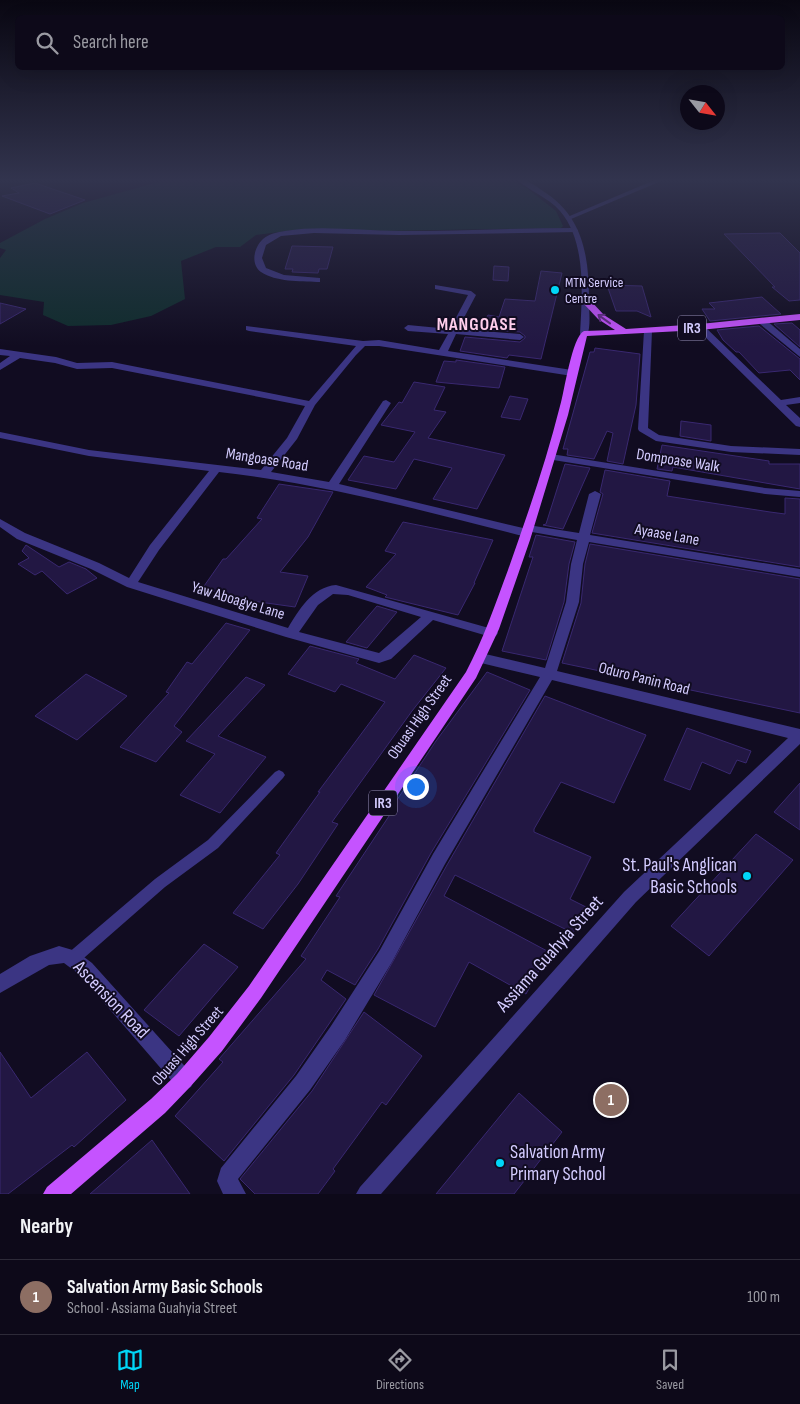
<!DOCTYPE html>
<html lang="en">
<head>
<meta charset="utf-8">
<style>
	body { margin:0; font-family:"Sofia Sans Condensed",sans-serif; background:#161222; color:#f1f3f6 }
	.compass { position:absolute; left:680px; top:85px; width:45px; height:45px; border-radius:50%; background:#0d0919; box-shadow:0 5px 20px #0002; rotate:121deg }
	.you { position:absolute; left:415px; top:786px; width:18px; height:18px; margin:-12px; border:4px solid #fff; border-radius:50%; background:#1a73e8; box-shadow:0 0 0 8px #1a73e833 }
	.badge { display:grid; place-items:center; width:32px; height:32px; border-radius:50%; background:#00d6f7; color:#fff; font-size:16px; font-weight:700 }
	.pin { position:absolute; translate:-50% -50%; border:2px solid #fff; box-shadow:0 1px 5px #0006 }
	.list { margin:0; padding:0; list-style:none }
	h2 { display:flex; justify-content:space-between; align-items:center; height:65px; margin:0; padding:0 20px; font-size:21px }
	h2 small { font-size:16px; font-weight:400; color:#9a9aa2 }
	.list li { display:grid; grid-template-columns:32px 1fr auto; gap:15px; align-items:center; box-sizing:border-box; height:75px; padding:0 20px; border-top:1px solid #2d2a38 }
	.list b { display:block; font-size:19px; white-space:nowrap }
	.list p { margin:0; font-size:16px; white-space:nowrap; color:#9a9aa2 }
	.list em { font-size:16px; font-style:normal; color:#9a9aa2 }
	.icon { flex:none; width:28px; height:28px; fill:none; stroke:currentColor; stroke-width:2; stroke-linecap:round; stroke-linejoin:round }
	.map { position:relative; flex:none; width:800px; height:1194px; overflow:hidden }
	.search { position:absolute; background:#0d0919; box-shadow:0 5px 20px #0002; left:15px; right:15px; top:15px; height:55px; display:flex; align-items:center; gap:12px; box-sizing:border-box; padding:0 18px; border-radius:8px; color:#9a9aa2; font-size:19px }
	.sheet { height:140px; background:#0d0919 }
	nav { display:flex; justify-content:space-around; align-items:center; box-sizing:border-box; height:70px; border-top:1px solid #2d2a38; background:#0d0919; font-size:14px; color:#9a9aa2 }
	nav a { display:grid; justify-items:center; gap:2px }
	nav .on { color:#00d6f7 }
	.map>svg:first-child { display:block }
</style>
</head>
<body>
<div class="map">
<svg width="800" height="1194" viewBox="0 0 800 1194">
	<rect width="100%" height="100%" fill="#110c21"/>
	<!-- green -->
	<path fill="#0f2c2c" d="M169,179H510L528,189L556,211L563,226L561,228L384,231L336,229L295,230L256,235L240,247H216L181,261L185,299L151,316L111,325L68,326L43,315L44,302L0,295V258L6,250L0,248V243L45,219L83,203Z"/>
	<!-- building -->
	<g fill="#221743" stroke="#392870">
		<path d="M35,183L85,200L50,214L2,196L19,193L11,188Z"/>
		<path d="M780,233L800,253V300L789,301L772,287H775L724,234Z"/>
		<path d="M292,246L333,247L327,269H319L318,273L292,272L293,269H285Z"/>
		<path d="M494,266L509,267L508,281L493,280Z"/>
		<path d="M541,271L562,273L541,359L509,355L507,358L460,351L465,337L520,342L525,338V336L520,332L480,329L488,315L499,317L505,299L535,301Z"/>
		<path d="M607,285L642,286L651,317L637,311H616Z"/>
		<path d="M762,297L781,314L710,321L702,309H715L709,303Z"/>
		<path d="M0,303L26,309L0,324Z"/>
		<path d="M792,323L800,330V347L774,324Z"/>
		<path d="M759,326L800,359V380L790,370L759,373L739,352H736L723,340L717,330Z"/>
		<path d="M595,348L640,354L636,405L623,464L607,461L613,433L607,431L594,459L567,455L568,449H563L590,352H594Z"/>
		<path d="M456,360L505,367L499,388L436,382L444,361L456,362Z"/>
		<path d="M414,382L445,387L434,410L446,412L428,438L505,455L477,509L433,499L452,468L414,459L396,489L348,480L364,456L394,462L415,432L381,425L399,402L402,403Z"/>
		<path d="M510,396L528,399L520,420L501,417Z"/>
		<path d="M681,421L711,425V441L680,436Z"/>
		<path d="M662,445L769,461V464H800V489L673,467L672,471L657,469Z"/>
		<path d="M565,464L590,468L563,529L543,525L546,524Z"/>
		<path d="M605,470L670,481L667,496L770,512L785,514V498L800,499V567L592,533L603,494L600,492Z"/>
		<path d="M279,484L333,492L308,537L280,572L308,576L295,607L238,599L239,597L202,589L223,559H226L262,519L257,518Z"/>
		<path d="M403,522L493,540L474,583H475L458,615L385,597L387,595L366,587L396,554L385,551Z"/>
		<path d="M536,535L575,542L569,564L564,602L546,660L502,651L533,557H529Z"/>
		<path d="M590,544L800,579V713L562,663L581,603L585,564Z"/>
		<path d="M26,545L59,567L69,562L86,569L97,578L67,594L42,571L35,575L18,564L29,558L22,551Z"/>
		<path d="M377,606L397,612L367,648L346,642Z"/>
		<path d="M226,623L250,630L174,726L182,732L156,762L120,747L169,693L166,692L187,662L192,664Z"/>
		<path d="M310,646L359,659L356,663L395,679L414,655L446,668L412,711L332,822L338,824L298,884L263,929L233,913L280,855L276,853L320,792H318L385,702L341,684L335,692L288,674Z"/>
		<path d="M487,672L530,690L431,853L378,949L355,985L327,970L321,980L346,999L294,1075L224,1161L175,1116L223,1062L219,1059L306,959L301,956L340,897L336,896L391,813L389,812L436,741Z"/>
		<path d="M86,674L127,696L77,740L35,716Z"/>
		<path d="M246,677L265,685L218,736L266,757L220,813L180,795L215,754L186,741Z"/>
		<path d="M545,696L646,735L614,803L561,782L534,829V832L591,857L570,899L586,907L573,933L455,875L444,896L549,952L526,994L469,962L435,1027L374,995L447,865Z"/>
		<path d="M687,728L751,751L746,763L737,760L730,774L702,762L690,790L664,780Z"/>
		<path d="M800,783V830L774,812Z"/>
		<path d="M756,834L793,860L709,956L671,926Z"/>
		<path d="M204,944L238,967L179,1036L144,1010Z"/>
		<path d="M364,1012L422,1056L386,1105L382,1102L333,1169L335,1171L318,1194H255L240,1179L312,1091Z"/>
		<path d="M0,1052L31,1098L87,1052L126,1100L74,1147L72,1145L8,1194H0Z"/>
		<path d="M519,1093L562,1132L514,1194H436Z"/>
		<path d="M152,1140L190,1194H90Z"/>
	</g>
	<g fill="none" stroke-linecap="round" stroke-linejoin="round">
		<!-- service -->
		<path fill="#3b3583" fill-rule="evenodd" d="M279,770L283,772L285,775L283,778L218,848L165,887L77,964L72,966L67,964L65,959L67,954L155,879L208,840L275,772Z"/>
		<!-- minor -->
		<g fill="#3b3583" fill-rule="evenodd">
			<path d="M657,179H666L571,219L565,218Z"/>
			<path d="M574,228L578,230L577,232L399,235L314,233L281,236L266,245L262,258L266,268L284,275L320,278V282H317C300,281 276,282 261,272C250,264 254,247 263,239C269,234 277,232 285,231C322,225 361,231 399,231C457,231 516,228 574,228Z"/>
			<path d="M435,285L471,291L476,295L458,329L520,334L524,337L520,340L456,334L448,351L572,370L577,373L572,376L379,346H365L356,355L315,405L297,439L271,472L329,482L383,401L386,400L391,403L339,484L523,528L524,526L528,525L579,533L589,494L595,491L601,494L590,535L800,569V577L589,542L583,564L579,602L557,671L800,729V744L636,902L381,1194H356L360,1187L624,892L788,738L552,680L445,864L392,962L345,1040L310,1090L238,1179L246,1194H223L217,1181L221,1168L296,1076L331,1026L380,950L433,854L540,677L481,663L476,661L474,658L476,655L481,653L545,668L566,602L571,564L577,540L532,532L531,535L527,537C425,511 324,484 219,472L159,550L138,582L288,628C299,610 312,587 336,585L496,630L498,633L496,636L491,637L433,620L391,659L379,663L286,637L127,587L91,569L17,539L0,527V519L25,533L99,563L129,578L150,545L209,471L89,456L0,438V432L89,450L261,470L287,438L305,406L112,368L77,369L55,363L20,358L0,370V363L10,356L0,355V349L56,357L77,363L112,362L309,401L356,346L249,331L246,330V326L363,341L379,340L439,350L448,334L408,331L404,328L408,325L450,329L468,295L435,289ZM333,594L348,595L421,617L379,653L299,632L318,605Z"/>
			<path d="M760,320H766L800,349V357L760,324Z"/>
			<path d="M700,324L703,325L781,400L800,397V403L786,405L800,418V427L796,426L697,329L696,327Z"/>
			<path d="M648,328L652,331L648,428L659,435L731,446L800,449V455L731,452L656,441L639,431L638,429L644,331Z"/>
			<path d="M551,454L765,488L800,491V497L765,494L547,459L546,457Z"/>
			<path d="M59,946L76,951L92,963L191,1073L194,1080L191,1087L184,1090L177,1087L80,975L64,963L49,965L0,993V974L30,956Z"/>
		</g>
		<!-- tertiary -->
		<path fill="#3b3583" fill-rule="evenodd" d="M516,179C527,179 534,185 543,191C584,217 589,257 589,302C589,312 591,326 587,336L580,334C582,296 587,242 560,211C548,197 529,191 516,179Z"/>
		<!-- primary -->
		<path fill="#c553ff" fill-rule="evenodd" d="M583,299H589L604,315L626,329L700,324L800,314V320L700,330L587,336L568,415L530,540L499,629L476,678L261,998L222,1051L190,1087L165,1113L71,1194H43L47,1187L151,1099L177,1074L209,1037L249,986L466,672C483,640 495,605 508,570C527,516 546,462 560,406C564,393 572,336 584,331L615,330L598,319L583,303Z"/>
	</g>
	<!-- one-way arrows -->
	<defs><path id="oneway-shaft" d="M-6 0H5M1.5-3L5.5 0L1.5 3" fill="none" stroke-width="1.6" stroke-linecap="round" stroke-linejoin="round" transform="scale(1.25)"/></defs>
	<use stroke="#622c85" href="#oneway-shaft" transform="translate(604 319) rotate(-144)"/>
	<!-- sky -->
	<linearGradient id="sky" x2="0" y2="1"><stop stop-color="#090712"/><stop offset="0.52" stop-color="#32344e"/><stop offset="1" stop-color="#32344e" stop-opacity="0"/></linearGradient>
	<rect width="800" height="346" fill="url(#sky)"/>
	<!-- markers -->
	<g fill="#00d6f7" stroke="#110c21" stroke-width="2">
		<circle cx="555" cy="290" r="5"/>
		<circle cx="747" cy="876" r="5"/>
		<circle cx="500" cy="1163" r="5"/>
	</g>
	<g text-anchor="middle" dominant-baseline="central" stroke-width="4" stroke-linejoin="round" paint-order="stroke">
		<!-- far-poi labels -->
		<g font-size="14" fill="#d4ccff" stroke="#110c21" text-anchor="start">
			<text x="565" y="282">MTN Service<tspan x="565" dy="16">Centre</tspan></text>
		</g>
		<!-- shield labels -->
		<g fill="#110c21" stroke="#9a92bc" stroke-width="1">
			<rect x="678" y="315.5" width="28" height="25" rx="4"/>
			<rect x="369" y="790.5" width="28" height="25" rx="4"/>
		</g>
		<g font-size="15" font-weight="bold" fill="#d4ccff">
			<text x="692" y="328">IR3</text>
			<text x="383" y="803">IR3</text>
		</g>
		<!-- street labels -->
		<g font-size="16" fill="#d4ccff" stroke="#110c21">
			<text transform="translate(267 460) rotate(9)">Mangoase Road</text>
			<text transform="translate(678 461) rotate(9)">Dompoase Walk</text>
			<text transform="translate(667 535) rotate(10)">Ayaase Lane</text>
			<text transform="translate(238 601) rotate(17)">Yaw Aboagye Lane</text>
			<text transform="translate(644 679) rotate(14)">Oduro Panin Road</text>
			<text transform="translate(420 717) rotate(-55)">Obuasi High Street</text>
			<text transform="translate(188 1046) rotate(-49)">Obuasi High Street</text>
		</g>
		<!-- far-district labels -->
		<g font-size="18" font-weight="bold" letter-spacing="1" fill="#ffceec" stroke="#110c21">
			<text x="477" y="324">MANGOASE</text>
		</g>
		<!-- near-poi labels -->
		<g font-size="19" fill="#d4ccff" stroke="#110c21" text-anchor="end">
			<text x="737" y="865">St. Paul's Anglican<tspan x="737" dy="22">Basic Schools</tspan></text>
			<text x="510" y="1152" text-anchor="start">Salvation Army<tspan x="510" dy="22">Primary School</tspan></text>
		</g>
		<!-- near-street labels -->
		<g font-size="19" fill="#d4ccff" stroke="#110c21">
			<text transform="translate(550 954) rotate(-48)">Assiama Guahyia Street</text>
			<text transform="translate(111 1000) rotate(46)">Ascension Road</text>
		</g>
	</g>
</svg>
<svg class="compass" viewBox="-18 -18 36 36"><path d="M0-13l5 13h-10z" fill="#e53935"/><path d="M0 13l5-13h-10z" fill="#9a9aa2"/></svg>
<div class="you"></div>
<div class="pin badge" style="left:611px;top:1100px;background:#8d6e63">1</div>
<div class="search"><svg class="icon" aria-label="search" viewBox="0 0 24 24"><circle cx="10" cy="10" r="6"/><path d="M15 15l6 6"/></svg>Search here</div>
</div>
<section class="sheet">
<h2>Nearby<small></small></h2>
<ul class="list">
<li><span class="badge" style="background:#8d6e63">1</span><div><b>Salvation Army Basic Schools</b><p>School · Assiama Guahyia Street</p></div><em>100 m</em></li>
</ul>
</section>
<nav>
<a class="on"><svg class="icon" aria-label="map" viewBox="0 0 24 24"><path d="M3 6l6-2 6 2 6-2v14l-6 2-6-2-6 2zM9 4v14M15 6v14"/></svg>Map</a>
<a><svg class="icon" aria-label="directions" viewBox="0 0 24 24"><path d="M12 3l9 9-9 9-9-9zM9 14v-3h6M13 9l2 2-2 2"/></svg>Directions</a>
<a><svg class="icon" aria-label="saved" viewBox="0 0 24 24"><path d="M7 4h10v16l-5-4-5 4z"/></svg>Saved</a>
</nav>
</body>
</html>
